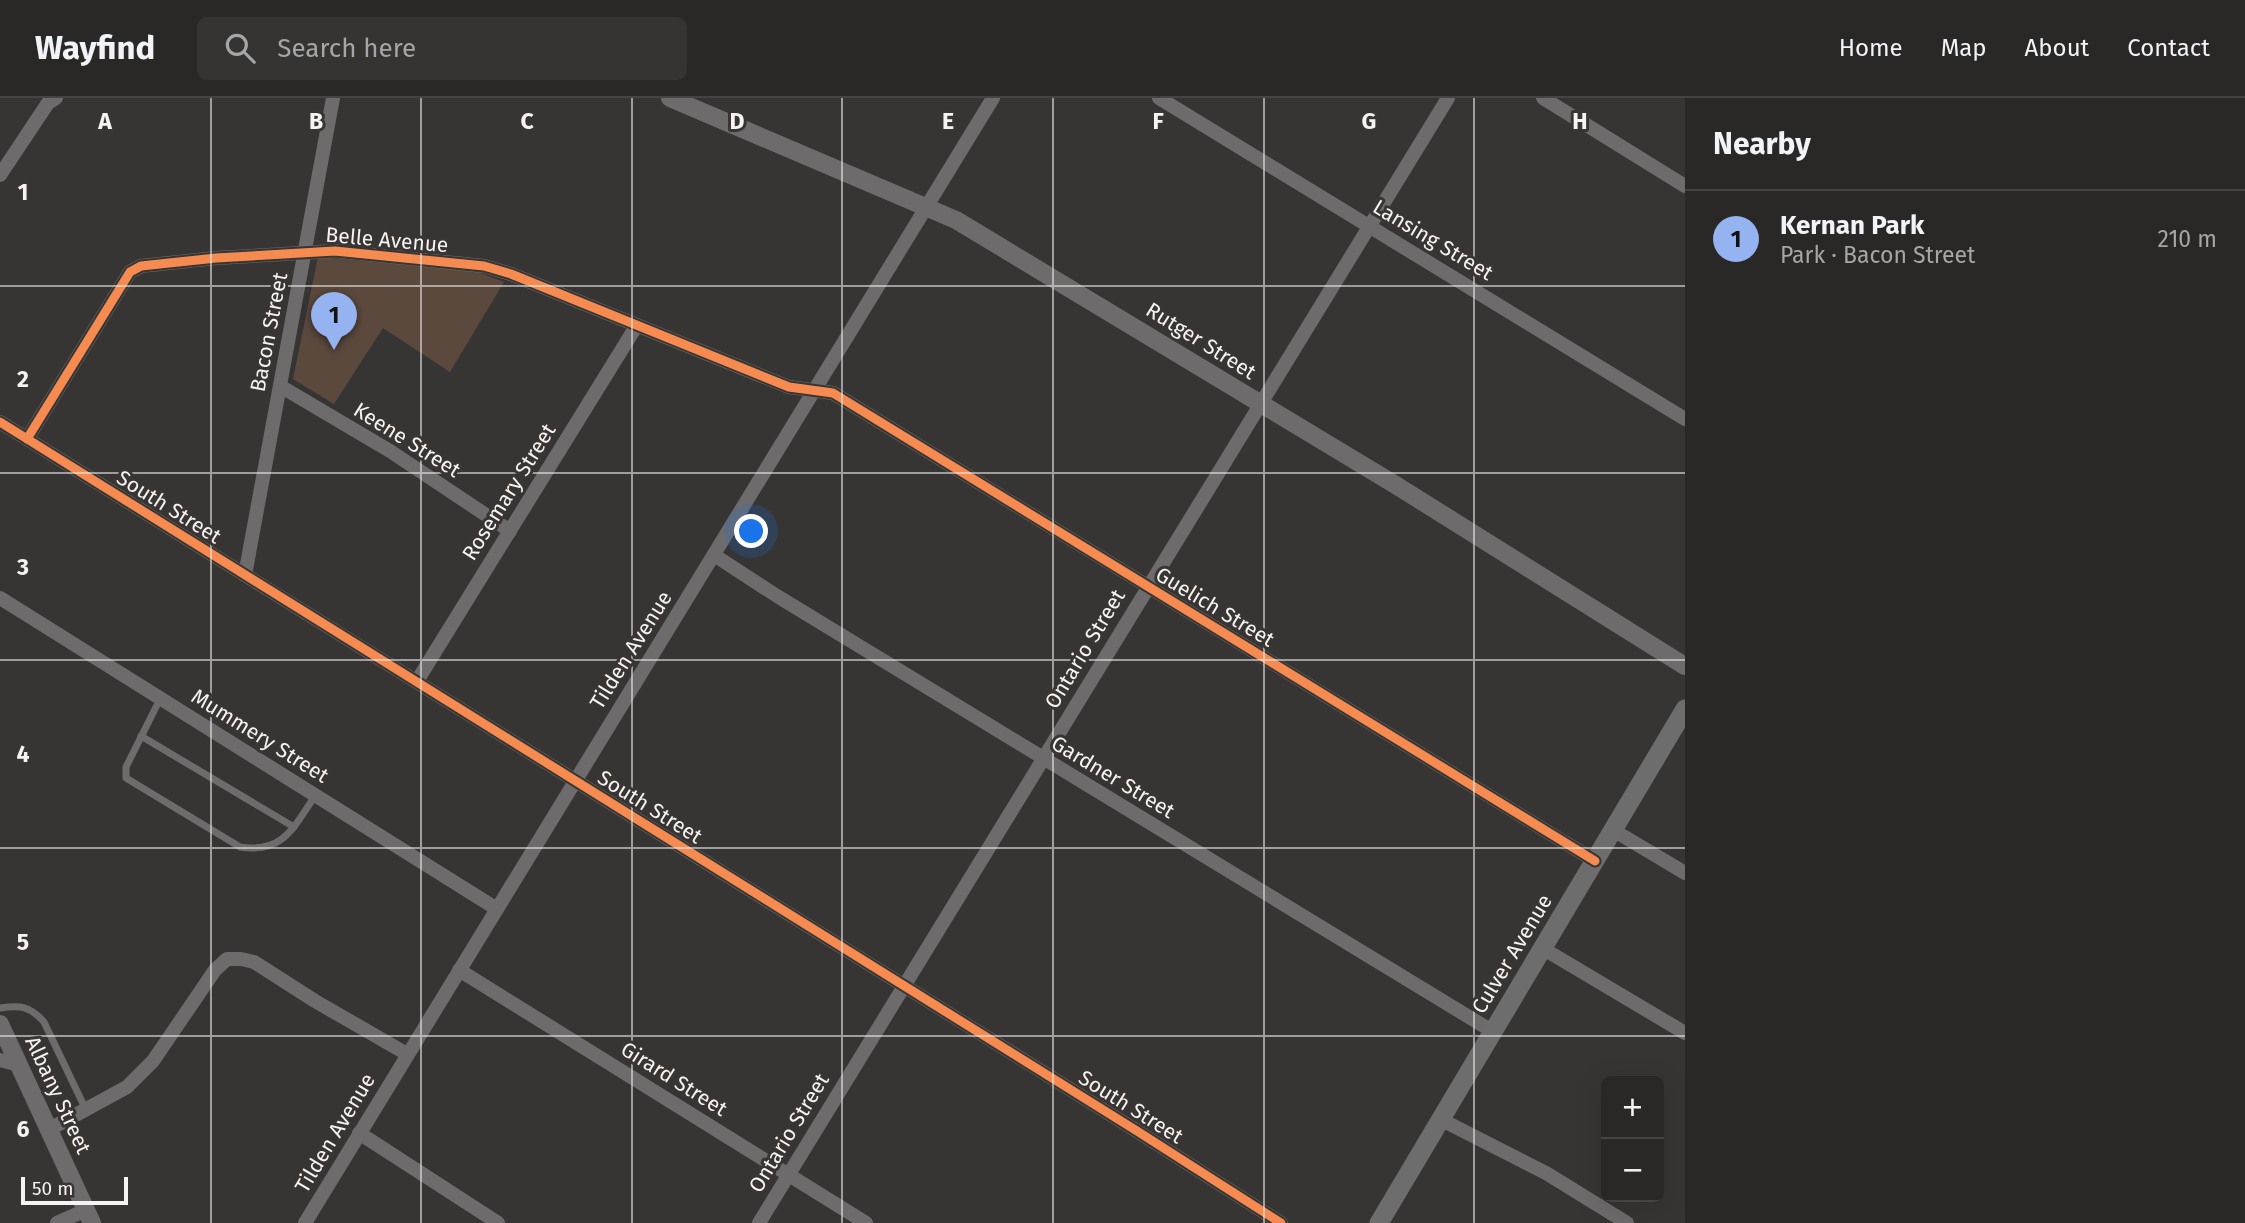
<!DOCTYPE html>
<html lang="en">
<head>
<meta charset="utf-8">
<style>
	body { margin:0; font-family:"Fira Sans",sans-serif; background:#353433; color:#f1f3f6 }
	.controls { position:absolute; right:21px; bottom:21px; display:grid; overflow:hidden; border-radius:10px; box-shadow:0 7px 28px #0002 }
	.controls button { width:63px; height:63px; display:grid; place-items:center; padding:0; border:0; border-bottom:2px solid #454444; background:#292827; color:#f1f3f6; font:35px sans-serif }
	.scale { position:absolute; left:21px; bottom:18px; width:107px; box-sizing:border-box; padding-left:7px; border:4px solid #f6f4f3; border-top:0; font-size:19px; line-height:24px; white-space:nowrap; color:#f6f4f3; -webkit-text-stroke:5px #383533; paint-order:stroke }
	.you { position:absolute; left:752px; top:434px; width:24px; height:24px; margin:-18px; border:5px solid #fff; border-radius:50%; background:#1a73e8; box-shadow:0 0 0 10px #1a73e833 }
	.badge { display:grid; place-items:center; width:46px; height:46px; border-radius:50%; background:#95b2f1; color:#111; font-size:23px; font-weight:700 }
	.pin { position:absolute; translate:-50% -58px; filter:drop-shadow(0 2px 4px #0008) }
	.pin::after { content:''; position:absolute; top:37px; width:24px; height:21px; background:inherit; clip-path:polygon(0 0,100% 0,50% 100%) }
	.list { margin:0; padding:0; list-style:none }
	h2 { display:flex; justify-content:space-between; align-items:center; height:91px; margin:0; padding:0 28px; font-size:30px }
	h2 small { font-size:23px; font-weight:400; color:#a5a6a7 }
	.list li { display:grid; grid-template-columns:46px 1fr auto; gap:21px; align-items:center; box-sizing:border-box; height:98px; padding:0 28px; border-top:2px solid #454444 }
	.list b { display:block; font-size:26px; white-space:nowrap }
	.list p { margin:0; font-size:23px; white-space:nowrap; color:#a5a6a7 }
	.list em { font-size:23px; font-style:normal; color:#a5a6a7 }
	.icon { flex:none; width:38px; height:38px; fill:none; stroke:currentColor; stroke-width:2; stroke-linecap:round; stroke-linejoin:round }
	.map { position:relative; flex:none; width:1685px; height:1125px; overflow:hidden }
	header { display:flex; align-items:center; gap:42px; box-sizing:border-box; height:98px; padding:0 35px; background:#292827; border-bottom:2px solid #454444 }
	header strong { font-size:33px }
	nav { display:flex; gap:38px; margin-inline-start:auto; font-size:24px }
	.search { width:490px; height:63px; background:#353433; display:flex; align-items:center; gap:18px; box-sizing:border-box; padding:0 24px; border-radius:10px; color:#a5a6a7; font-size:26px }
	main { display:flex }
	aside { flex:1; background:#292827 }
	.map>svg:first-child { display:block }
</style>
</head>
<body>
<header>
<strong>Wayfind</strong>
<div class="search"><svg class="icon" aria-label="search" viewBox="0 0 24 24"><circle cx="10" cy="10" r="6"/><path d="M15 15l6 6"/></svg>Search here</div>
<nav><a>Home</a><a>Map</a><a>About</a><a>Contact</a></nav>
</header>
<main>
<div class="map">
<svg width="1685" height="1125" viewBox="0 0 1685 1125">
	<rect width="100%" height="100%" fill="#373534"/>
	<!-- green -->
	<path fill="#5c493e" d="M318,159L475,173L504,184L450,274L383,230L334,306L293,281Z"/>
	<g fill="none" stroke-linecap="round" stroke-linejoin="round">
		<!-- service -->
		<g stroke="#6d6b6b" stroke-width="7">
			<path d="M160,601L126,669V680L240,749C284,756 294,728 315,698"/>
			<path d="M141,638L294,729"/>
			<path d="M0,910C20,907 30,908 44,924L86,1012"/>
		</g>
		<!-- minor -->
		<g stroke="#6d6b6b" stroke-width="14">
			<path d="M1159,0L1685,321"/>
			<path d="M1543,0L1685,88"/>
			<path d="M0,77L48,5L56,0"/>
			<path d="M280,288L390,353L510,433"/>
			<path d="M0,324L1137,1033L1281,1125"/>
			<path d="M27,341L130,174L141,168L216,160L335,153L484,168L511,176L789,289L833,295L1595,763"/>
			<path d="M714,457L777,498L1492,933"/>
			<path d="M245,477L333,0"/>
			<path d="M0,500L497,811"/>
			<path d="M417,583L637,227"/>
			<path d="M1613,732L1685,775"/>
			<path d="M1542,850L1685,935"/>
			<path d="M459,872L866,1125"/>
			<path d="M0,962L19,967"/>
			<path d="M1440,1021L1546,1075L1627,1125"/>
			<path d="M48,1032L127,989L153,963L215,872L227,861H241L254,864L315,903L407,956"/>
			<path d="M359,1035L498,1125"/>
			<path d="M57,1125L86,1112"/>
			<path d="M305,1125L993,0"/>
			<path d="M759,1125L1448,0"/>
		</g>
		<!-- tertiary -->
		<g stroke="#6d6b6b" stroke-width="18">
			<path d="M670,0L956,122L1394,386L1685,568"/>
			<path d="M0,926L92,1125"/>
		</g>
		<!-- secondary -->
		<path stroke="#6e6d6d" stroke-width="19" d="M1379,1125L1685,611"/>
		<defs>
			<g id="cycleway">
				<path d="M0,324L1137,1033L1281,1125"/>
				<path d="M27,341L130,174L141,168L216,160L335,153L484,168L511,176L789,289L833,295L1595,763"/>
			</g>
		</defs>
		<!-- cycleway casing -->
		<use href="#cycleway" stroke="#383533" stroke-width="13"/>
		<!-- cycleway -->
		<use href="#cycleway" stroke="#f68b52" stroke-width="9"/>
	</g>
	<!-- grid -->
	<path fill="none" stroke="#f6f4f3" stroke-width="2" stroke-opacity="0.55" d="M211,0V1125M421,0V1125M632,0V1125M842,0V1125M1053,0V1125M1264,0V1125M1474,0V1125M0,188H1685M0,375H1685M0,562H1685M0,750H1685M0,938H1685"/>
	<g text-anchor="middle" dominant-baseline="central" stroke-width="6" stroke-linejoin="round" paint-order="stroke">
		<!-- street labels -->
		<g font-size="21" fill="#f6f4f3" stroke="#383533">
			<text transform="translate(387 142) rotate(5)">Belle Avenue</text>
			<text transform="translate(1433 142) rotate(31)">Lansing Street</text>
			<text transform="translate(269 234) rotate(-79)">Bacon Street</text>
			<text transform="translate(1201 243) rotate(32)">Rutger Street</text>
			<text transform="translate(407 342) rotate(32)">Keene Street</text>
			<text transform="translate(509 394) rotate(-58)">Rosemary Street</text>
			<text transform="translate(169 409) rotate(32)">South Street</text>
			<text transform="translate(1215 509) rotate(31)">Guelich Street</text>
			<text transform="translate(1085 551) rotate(-59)">Ontario Street</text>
			<text transform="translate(631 552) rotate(-58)">Tilden Avenue</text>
			<text transform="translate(260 638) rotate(32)">Mummery Street</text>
			<text transform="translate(1113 679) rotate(31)">Gardner Street</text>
			<text transform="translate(650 709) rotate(32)">South Street</text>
			<text transform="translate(1512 856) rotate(-59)">Culver Avenue</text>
			<text transform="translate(674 981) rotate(32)">Girard Street</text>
			<text transform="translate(58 997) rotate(65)">Albany Street</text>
			<text transform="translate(1131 1009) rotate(32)">South Street</text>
			<text transform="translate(335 1035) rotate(-59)">Tilden Avenue</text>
			<text transform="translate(789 1035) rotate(-59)">Ontario Street</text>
		</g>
	</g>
	<g font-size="23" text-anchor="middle" font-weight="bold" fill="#f6f4f3" stroke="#383533" stroke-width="6" stroke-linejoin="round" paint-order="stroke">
		<text x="105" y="31">A</text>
		<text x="316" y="31">B</text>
		<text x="527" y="31">C</text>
		<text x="737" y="31">D</text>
		<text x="948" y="31">E</text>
		<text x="1158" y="31">F</text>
		<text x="1369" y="31">G</text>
		<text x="1580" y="31">H</text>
		<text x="23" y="102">1</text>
		<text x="23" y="289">2</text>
		<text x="23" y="477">3</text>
		<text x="23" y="664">4</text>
		<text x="23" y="852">5</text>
		<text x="23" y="1039">6</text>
	</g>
</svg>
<div class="controls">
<button>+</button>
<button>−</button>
</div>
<div class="scale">50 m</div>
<div class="you"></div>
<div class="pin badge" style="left:334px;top:252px">1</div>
</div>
<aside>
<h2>Nearby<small></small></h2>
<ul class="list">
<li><span class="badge">1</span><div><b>Kernan Park</b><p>Park · Bacon Street</p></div><em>210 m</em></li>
</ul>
</aside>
</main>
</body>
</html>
